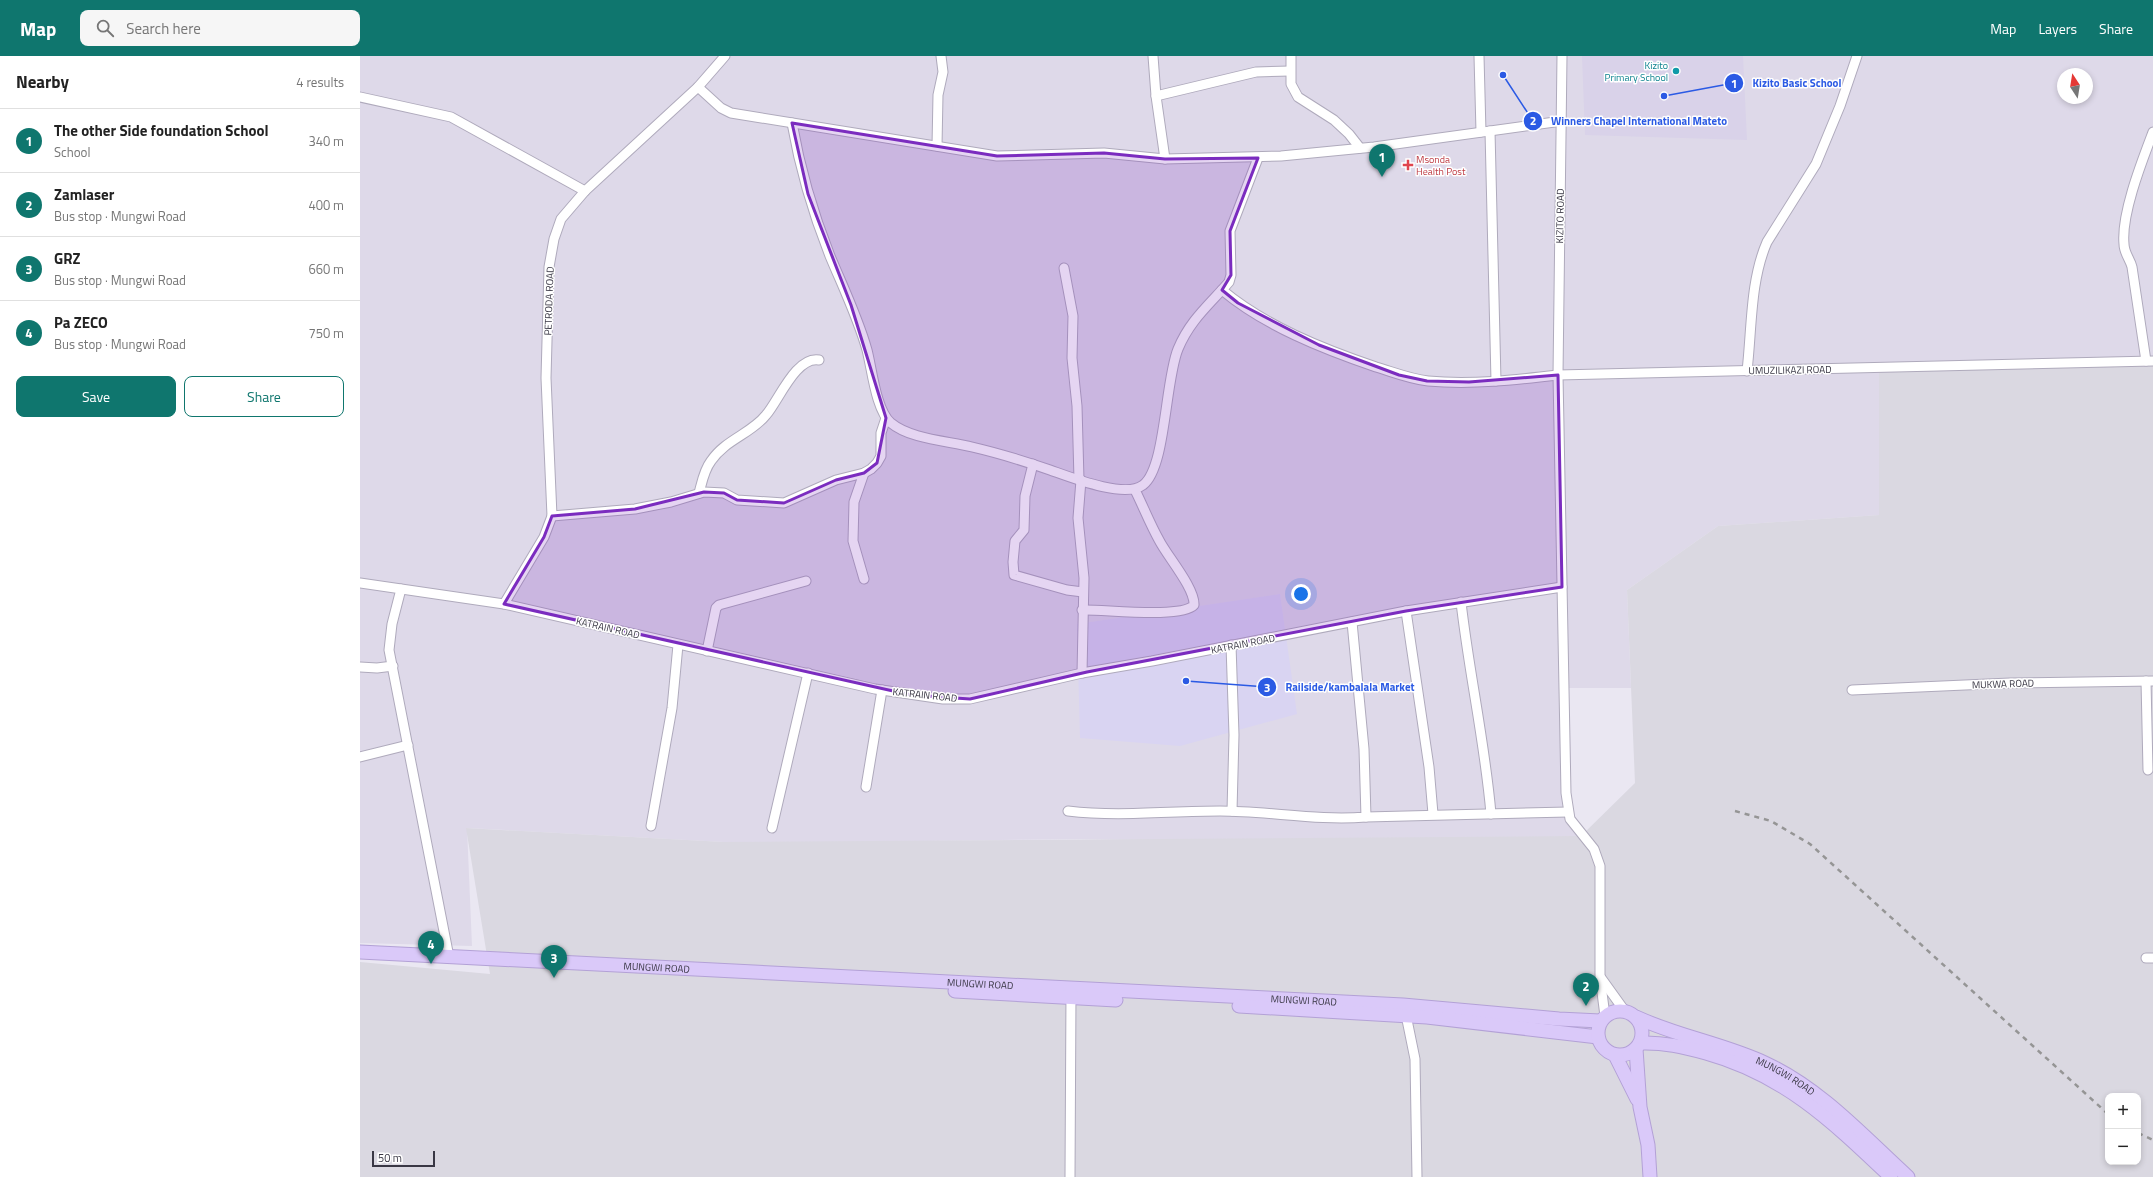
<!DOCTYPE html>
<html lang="en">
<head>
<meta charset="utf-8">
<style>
	body { margin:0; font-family:"Titillium Web",sans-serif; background:#f6f6f6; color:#222 }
	.controls { position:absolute; right:12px; bottom:12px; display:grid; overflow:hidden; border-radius:8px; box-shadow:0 2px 6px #0003 }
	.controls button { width:36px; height:36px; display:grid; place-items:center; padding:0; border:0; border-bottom:1px solid #e0e0e0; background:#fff; color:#222; font:20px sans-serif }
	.compass { position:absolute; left:1697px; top:12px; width:36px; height:36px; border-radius:50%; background:#fff; box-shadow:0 2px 6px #0003; rotate:348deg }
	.scale { position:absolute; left:12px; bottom:10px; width:63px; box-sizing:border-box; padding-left:4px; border:2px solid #393744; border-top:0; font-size:11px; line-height:14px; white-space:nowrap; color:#393744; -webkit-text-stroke:3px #fff; paint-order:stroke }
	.you { position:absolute; left:941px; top:538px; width:14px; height:14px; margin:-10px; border:3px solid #fff; border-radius:50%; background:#1a73e8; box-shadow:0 0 0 6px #1a73e833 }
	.badge { display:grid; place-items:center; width:26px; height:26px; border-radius:50%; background:#0f766e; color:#fff; font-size:13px; font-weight:700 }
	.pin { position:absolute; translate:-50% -33px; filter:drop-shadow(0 1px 2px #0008) }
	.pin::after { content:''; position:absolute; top:21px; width:14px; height:12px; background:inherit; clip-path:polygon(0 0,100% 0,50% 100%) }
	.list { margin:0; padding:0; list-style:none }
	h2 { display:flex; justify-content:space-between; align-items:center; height:52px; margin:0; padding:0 16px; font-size:17px }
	h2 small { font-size:13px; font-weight:400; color:#767676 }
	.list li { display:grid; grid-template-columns:26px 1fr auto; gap:12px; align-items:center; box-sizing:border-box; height:64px; padding:0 16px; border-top:1px solid #e0e0e0 }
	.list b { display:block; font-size:15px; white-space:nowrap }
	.list p { margin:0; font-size:13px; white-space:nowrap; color:#767676 }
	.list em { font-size:13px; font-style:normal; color:#767676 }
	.actions { display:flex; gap:8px; padding:12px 16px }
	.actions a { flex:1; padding:9px 0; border:1px solid #0f766e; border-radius:8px; text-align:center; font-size:14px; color:#0f766e }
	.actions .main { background:#0f766e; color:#fff }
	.icon { flex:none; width:22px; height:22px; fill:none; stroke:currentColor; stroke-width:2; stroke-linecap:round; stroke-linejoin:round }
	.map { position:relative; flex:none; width:1793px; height:1121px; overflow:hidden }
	header { display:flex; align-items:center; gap:24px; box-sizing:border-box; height:56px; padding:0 20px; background:#0f766e; color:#fff }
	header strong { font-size:19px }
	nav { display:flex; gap:22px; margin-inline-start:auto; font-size:14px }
	.search { width:280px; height:36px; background:#f6f6f6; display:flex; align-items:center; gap:10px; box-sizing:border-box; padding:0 14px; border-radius:8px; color:#767676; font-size:15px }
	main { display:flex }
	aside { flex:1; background:#fff }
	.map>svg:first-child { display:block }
</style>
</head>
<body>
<header>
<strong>Map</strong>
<div class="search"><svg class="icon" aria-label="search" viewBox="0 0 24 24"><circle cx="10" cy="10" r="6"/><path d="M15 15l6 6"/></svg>Search here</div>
<nav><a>Map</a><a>Layers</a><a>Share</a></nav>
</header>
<main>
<aside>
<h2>Nearby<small>4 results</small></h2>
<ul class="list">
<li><span class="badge">1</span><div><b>The other Side foundation School</b><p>School</p></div><em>340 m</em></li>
<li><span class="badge">2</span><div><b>Zamlaser</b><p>Bus stop · Mungwi Road</p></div><em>400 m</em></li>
<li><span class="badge">3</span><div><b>GRZ</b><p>Bus stop · Mungwi Road</p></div><em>660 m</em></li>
<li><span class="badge">4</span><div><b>Pa ZECO</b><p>Bus stop · Mungwi Road</p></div><em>750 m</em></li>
</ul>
<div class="actions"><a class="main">Save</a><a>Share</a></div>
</aside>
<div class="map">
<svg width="1793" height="1121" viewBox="0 0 1793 1121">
	<rect width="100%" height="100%" fill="#eae7f2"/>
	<!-- residential -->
	<path fill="#ded9e9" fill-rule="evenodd" d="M0,0H1793V302L1520,309L1519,459L1358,470L1267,534L1271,632H1201V737L1233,790L721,783L422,787L364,786L107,772L112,890L0,887ZM1703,18H1727V42H1703Z"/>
	<!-- commercial -->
	<path fill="#d9d4f2" d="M920,538L937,658L820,690L720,682L717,568Z"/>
	<!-- industrial -->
	<path fill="#dad8e1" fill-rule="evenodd" d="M1793,302V1121H0V906L130,918L106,772L364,786L1221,780L1275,727L1267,534L1358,470L1519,459V309ZM1748,1040H1778V1106H1748Z"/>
	<!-- education -->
	<path fill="#d9d2e9" d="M1222,0H1383L1387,84L1225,79Z"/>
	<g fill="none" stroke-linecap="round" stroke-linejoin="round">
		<defs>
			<g id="street">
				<path d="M793,0L796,40L805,103"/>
				<path d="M931,0V28L938,41L974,64L989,78L1000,92"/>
				<path d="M1119,0L1121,76"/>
				<path d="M1202,0L1198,319L1206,737L1210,763L1234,793L1240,810V921L1245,960"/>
				<path d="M338,31L361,52L371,57L637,100L744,97L805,103L921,100L1014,91L1202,65"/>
				<path d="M796,40L896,16L930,15"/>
				<path d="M0,41L91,61L225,135"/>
				<path d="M432,67C440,113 453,157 470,200C483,231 498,262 507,294C512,313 516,355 531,367C550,383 588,385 612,391C638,397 664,405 690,414C710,421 765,443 783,429C806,412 805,324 818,293C830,264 849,249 869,226L871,219L870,175L898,102"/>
				<path d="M1130,75L1136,325"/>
				<path d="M577,90L578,39L583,16L581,0"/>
				<path d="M704,212L713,260L712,302L717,350L719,424"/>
				<path d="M862,234C905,270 963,293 1016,311C1033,316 1050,323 1068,325C1111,329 1155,324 1198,319L1793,305"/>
				<path d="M1786,305L1772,211C1770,203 1764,197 1764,188C1761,158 1782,105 1793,76"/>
				<path d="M1387,315C1392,272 1390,225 1407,186L1456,108L1480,50L1497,0"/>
				<path d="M673,408L665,440L664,474L655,485L653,506L654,519L707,534L723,536"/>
				<path d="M721,424L718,462L724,522L722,617"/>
				<path d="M339,437C342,426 344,414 351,405C366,383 391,378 406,359C419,344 436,300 459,304"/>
				<path d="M192,460L275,453L311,446L344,436L364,437L377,444L424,447L476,424L504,417L511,413L517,407L521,400V377L526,362"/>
				<path d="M504,523L493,485L494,446L504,417"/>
				<path d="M0,527L144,548L515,633L583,643H610L722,617L792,605L1046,555L1202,531"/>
				<path d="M41,533L32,568L29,594L89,901"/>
				<path d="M1101,546C1109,617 1125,687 1131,758"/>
				<path d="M144,548L184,481L192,460L186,322L189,211L194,183L201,163L225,135L338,31L365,0"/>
				<path d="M722,554C743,553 821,563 834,549C835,532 807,500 799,484C790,468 783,450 775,434"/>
				<path d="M1046,555L1069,711L1073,758"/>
				<path d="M871,589L874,679L872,755"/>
				<path d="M347,595L356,552L359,549L446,525"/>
				<path d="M0,611L17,612L33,610"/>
				<path d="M1786,625L1788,714"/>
				<path d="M1492,634L1650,627L1793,625"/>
				<path d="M0,701L48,689"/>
				<path d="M506,731L522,634"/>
				<path d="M708,755C758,761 809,755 860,755C909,755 957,765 1006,761L1004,693L992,566"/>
				<path d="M1006,761L1208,756"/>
				<path d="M291,770L312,652L318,589"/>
				<path d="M412,772L448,617"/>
				<path d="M1786,902H1793"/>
				<path d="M1241,922L1264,954"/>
				<path d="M1046,959L1055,1003L1057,1121"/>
				<path d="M710,1121L711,936"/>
			</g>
			<g id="secondary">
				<path id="s1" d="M0,896L1043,949L1199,963L1240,965"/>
				<path d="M595,935L756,944"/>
				<path d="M879,950L1067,961L1238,981"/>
				<circle cx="1260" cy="977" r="22"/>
				<path id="s2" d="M1276,961C1319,981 1365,988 1407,1008C1462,1034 1504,1081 1548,1121"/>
				<path d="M1280,987C1303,986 1324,991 1346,997C1425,1019 1473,1066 1531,1121"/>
				<path d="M1276,993L1280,1051L1288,1089L1290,1121"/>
				<path d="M1255,999L1277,1043"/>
			</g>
		</defs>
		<!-- street casing -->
		<use href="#street" stroke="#afaabc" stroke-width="11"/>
		<!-- secondary casing -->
		<use href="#secondary" stroke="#b3a1d6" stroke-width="15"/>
		<!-- street -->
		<use href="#street" stroke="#fff" stroke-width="9"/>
		<!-- secondary -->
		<use href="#secondary" stroke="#dac9f9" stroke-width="13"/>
		<!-- rail -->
		<g stroke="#959595" stroke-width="2.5" stroke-dasharray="5 5" stroke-linecap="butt">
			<path d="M1375,755L1411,765L1450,788L1748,1058"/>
			<path d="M1778,1077L1793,1084"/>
		</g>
	</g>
	<!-- marked area -->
	<path fill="#7b2cbf" fill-opacity="0.2" stroke="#7b2cbf" stroke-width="3" stroke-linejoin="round" d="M432,67L637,100L744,97L805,103L898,102L870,175L871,219L862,234L878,247L959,289L1039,319L1067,325L1109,326L1198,319L1202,531L1046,555L727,616L610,643L551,639L144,548L184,481L192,460L275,453L344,436L364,437L377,444L424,447L476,424L504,417L517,407L526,362L491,249L448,138Z"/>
	<!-- markers -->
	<circle fill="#0f9aa8" stroke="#fff" stroke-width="1.5" cx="1316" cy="15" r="4"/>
	<path fill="#e0444e" stroke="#fff" stroke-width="1.5" d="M1046 103h4v4h4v4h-4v4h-4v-4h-4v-4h4z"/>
	<g text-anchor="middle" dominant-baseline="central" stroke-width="3" stroke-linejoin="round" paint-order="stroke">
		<!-- culture labels -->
		<g font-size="10" fill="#0d838f" stroke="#fff" text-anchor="end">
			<text x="1308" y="9">Kizito<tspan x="1308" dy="12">Primary School</tspan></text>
		</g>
		<!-- health labels -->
		<g font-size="10" fill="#be3a42" stroke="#fff" text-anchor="start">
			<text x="1056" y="103">Msonda<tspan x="1056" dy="12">Health Post</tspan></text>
		</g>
		<!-- street labels -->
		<g font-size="10" fill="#393744" stroke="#fff">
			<text transform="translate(1200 160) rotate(-89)">KIZITO ROAD</text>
			<text transform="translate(189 245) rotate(-88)">PETRODA ROAD</text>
			<text transform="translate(1430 314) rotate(-1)">UMUZILIKAZI ROAD</text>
			<text transform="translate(248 572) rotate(13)">KATRAIN ROAD</text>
			<text transform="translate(883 588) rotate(-11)">KATRAIN ROAD</text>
			<text transform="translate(1643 628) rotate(-2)">MUKWA ROAD</text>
			<text transform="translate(565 639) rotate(6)">KATRAIN ROAD</text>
			<text stroke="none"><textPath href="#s1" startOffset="297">MUNGWI ROAD</textPath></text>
			<text stroke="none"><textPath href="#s1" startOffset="621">MUNGWI ROAD</textPath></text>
			<text stroke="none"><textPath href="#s1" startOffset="945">MUNGWI ROAD</textPath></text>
			<text stroke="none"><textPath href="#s2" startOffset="161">MUNGWI ROAD</textPath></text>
		</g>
	</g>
	<!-- callouts -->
	<path fill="none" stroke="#2b5ae4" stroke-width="1.5" d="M1304 40L1374 27M1143 19L1173 65M826 625L907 631"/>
	<g fill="#2b5ae4" stroke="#fff" stroke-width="1.5">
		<circle cx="1304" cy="40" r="4"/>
		<circle cx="1143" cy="19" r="4"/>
		<circle cx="826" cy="625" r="4"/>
		<circle cx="1374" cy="27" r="10"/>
		<circle cx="1173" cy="65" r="10"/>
		<circle cx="907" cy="631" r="10"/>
	</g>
	<g font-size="12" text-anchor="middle" font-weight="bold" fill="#fff">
		<text x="1374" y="32">1</text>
		<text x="1173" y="69">2</text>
		<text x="907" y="636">3</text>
	</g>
	<g font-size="11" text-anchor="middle" font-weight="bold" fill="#2b5ae4" stroke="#fff" stroke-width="3" stroke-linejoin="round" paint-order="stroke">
		<text x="1437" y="31">Kizito Basic School</text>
		<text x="1279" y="69">Winners Chapel International Mateto</text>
		<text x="990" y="635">Railside/kambalala Market</text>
	</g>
</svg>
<div class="controls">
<button>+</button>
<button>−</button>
</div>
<svg class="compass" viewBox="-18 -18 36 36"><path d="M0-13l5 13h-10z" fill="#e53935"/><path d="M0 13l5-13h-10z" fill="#767676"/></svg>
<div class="scale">50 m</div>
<div class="you"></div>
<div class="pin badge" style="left:1022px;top:121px">1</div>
<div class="pin badge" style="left:1226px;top:950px">2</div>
<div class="pin badge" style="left:194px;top:922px">3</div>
<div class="pin badge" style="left:71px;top:908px">4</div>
</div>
</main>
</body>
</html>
